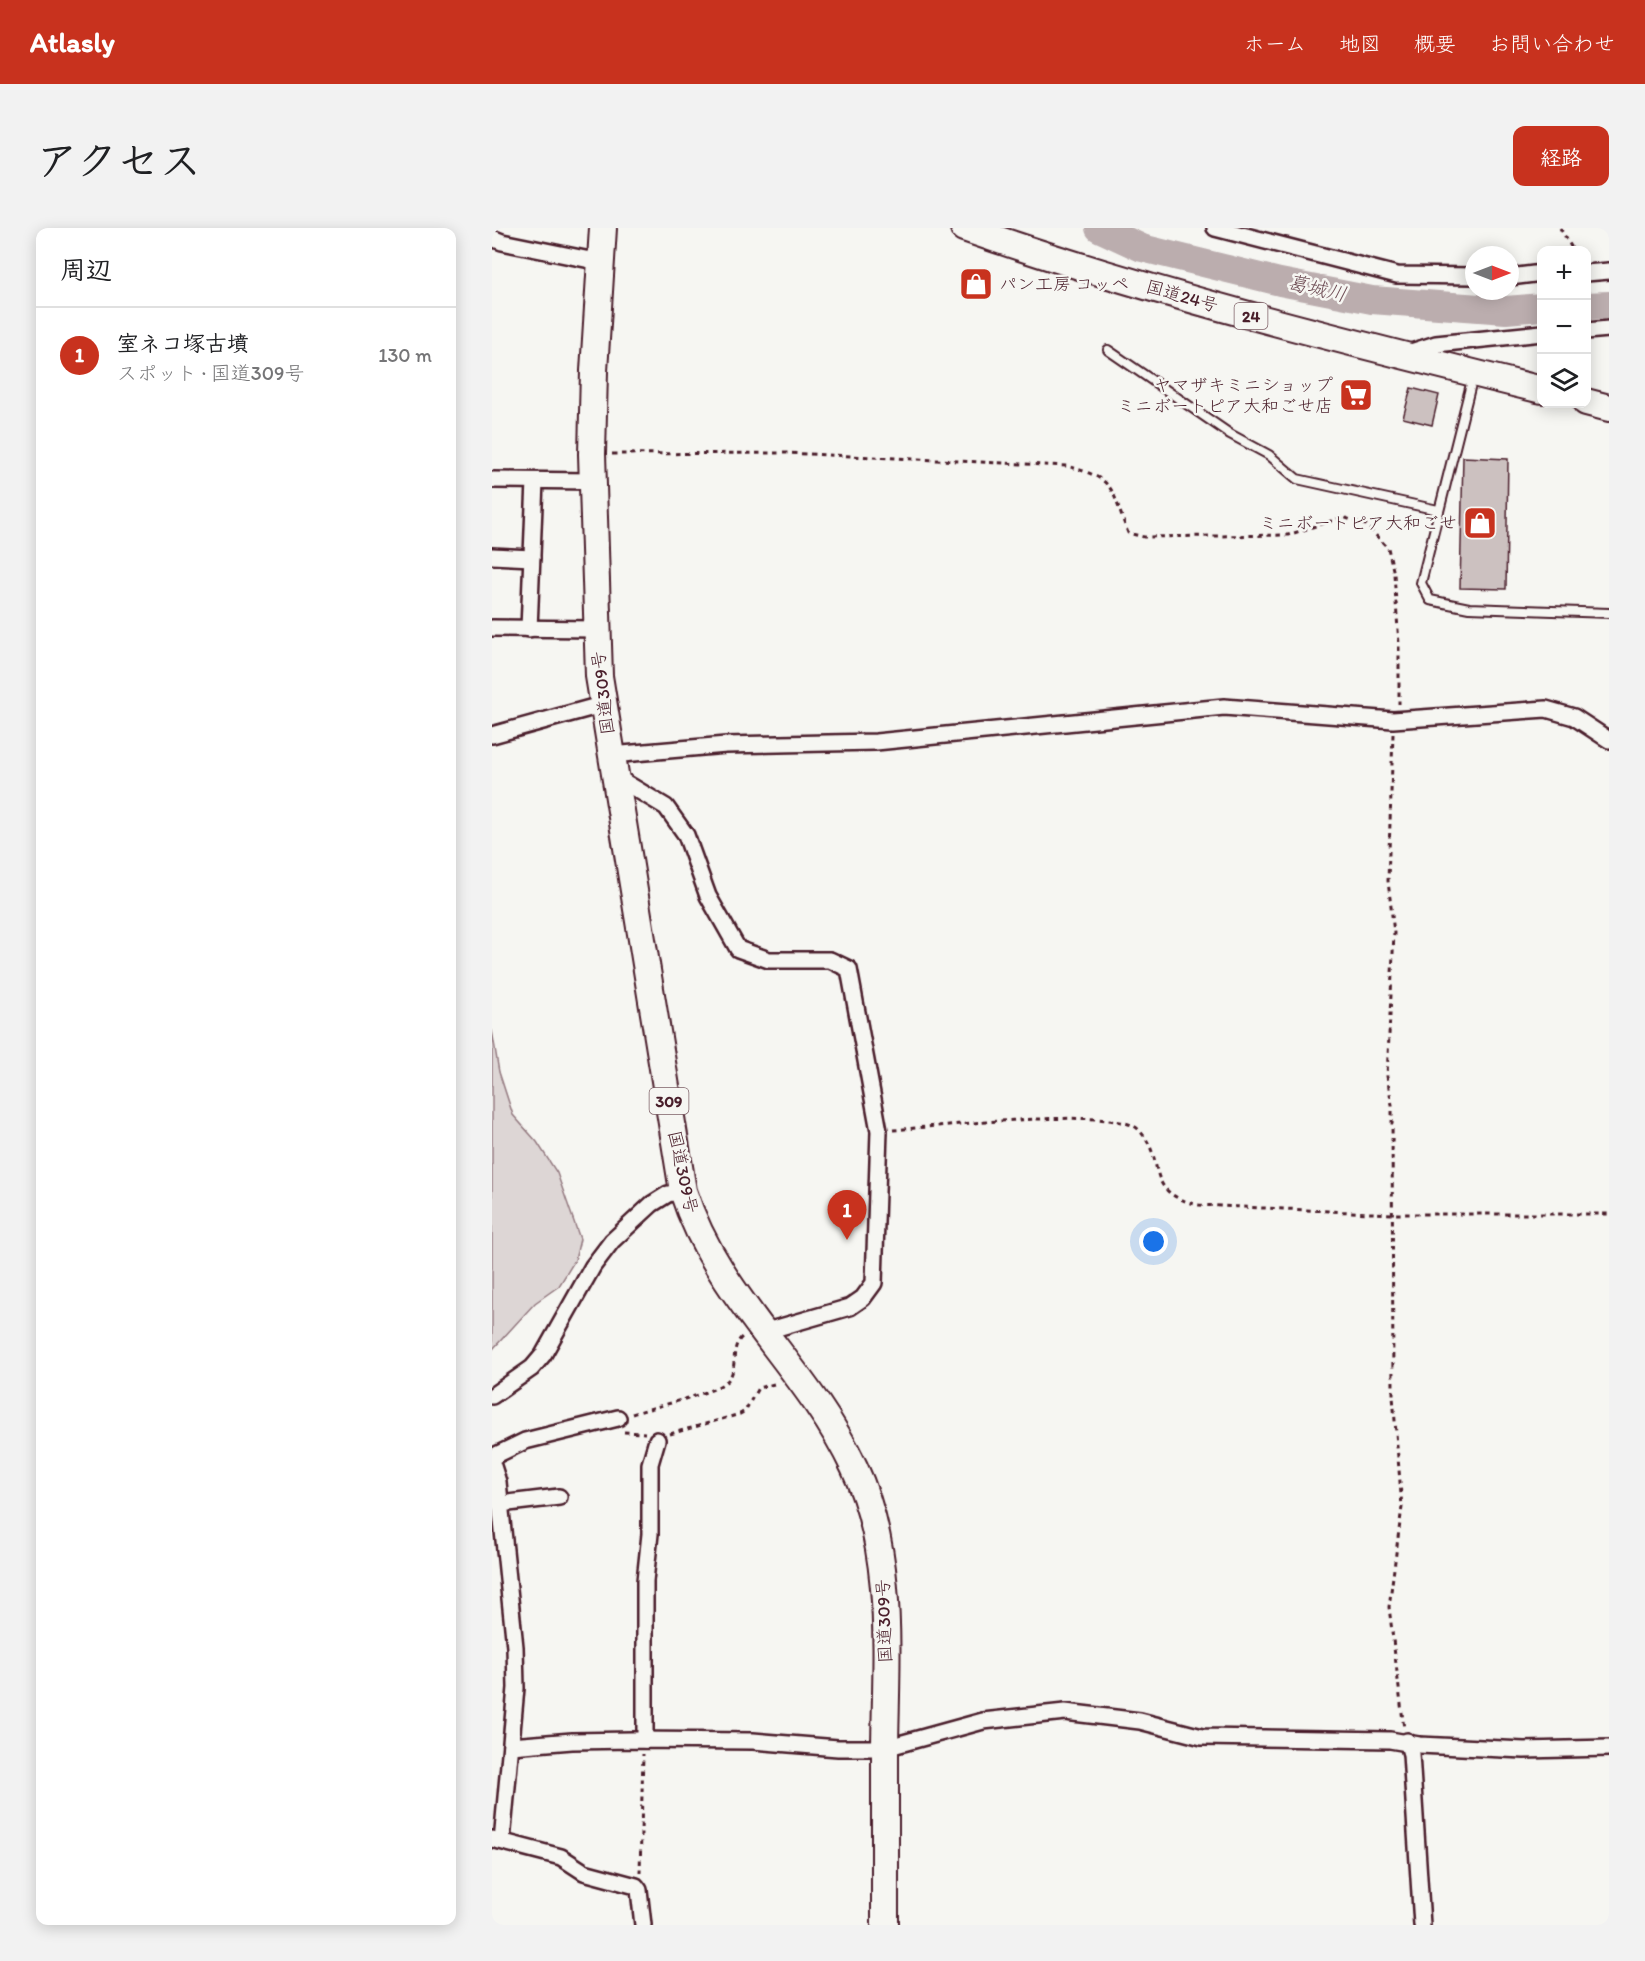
<!DOCTYPE html>
<html lang="ja">
<head>
<meta charset="utf-8">
<style>
	body { margin:0; font-family:Itim,"Klee One",sans-serif; background:#f2f2f2; color:#202124 }
	.controls { position:absolute; right:18px; top:18px; display:grid; overflow:hidden; border-radius:12px; box-shadow:0 3px 15px #0003 }
	.controls button { width:54px; height:54px; display:grid; place-items:center; padding:0; border:0; border-bottom:2px solid #e0e0e0; background:#fff; color:#202124; font:30px sans-serif }
	.compass { position:absolute; left:973px; top:18px; width:54px; height:54px; border-radius:50%; background:#fff; box-shadow:0 3px 15px #0003; rotate:90deg }
	.you { position:absolute; left:662px; top:1014px; width:21px; height:21px; margin:-15px; border:4px solid #fff; border-radius:50%; background:#1a73e8; box-shadow:0 0 0 9px #1a73e833 }
	.badge { display:grid; place-items:center; width:39px; height:39px; border-radius:50%; background:#c8321e; color:#fff; font-size:20px; font-weight:700 }
	.pin { position:absolute; translate:-50% -50px; filter:drop-shadow(0 2px 3px #0008) }
	.pin::after { content:''; position:absolute; top:32px; width:21px; height:18px; background:inherit; clip-path:polygon(0 0,100% 0,50% 100%) }
	.list { margin:0; padding:0; list-style:none }
	h2 { display:flex; justify-content:space-between; align-items:center; height:78px; margin:0; padding:0 24px; font-size:26px }
	h2 small { font-size:20px; font-weight:400; color:#757577 }
	.list li { display:grid; grid-template-columns:39px 1fr auto; gap:18px; align-items:center; box-sizing:border-box; height:96px; padding:0 24px; border-top:2px solid #e0e0e0 }
	.list b { display:block; font-size:22px; white-space:nowrap }
	.list p { margin:0; font-size:20px; white-space:nowrap; color:#757577 }
	.list em { font-size:20px; font-style:normal; color:#757577 }
	.icon { flex:none; width:33px; height:33px; fill:none; stroke:currentColor; stroke-width:2; stroke-linecap:round; stroke-linejoin:round }
	.map { position:relative; flex:none; width:1117px; height:1697px; overflow:hidden; border-radius:12px }
	header { display:flex; align-items:center; gap:36px; box-sizing:border-box; height:84px; padding:0 30px; background:#c8321e; color:#fff }
	header strong { font-size:28px }
	nav { display:flex; gap:33px; margin-inline-start:auto; font-size:21px }
	.intro { display:flex; align-items:center; justify-content:space-between; box-sizing:border-box; height:144px; padding:0 36px }
	h1 { margin:0; font-size:42px }
	.button { padding:15px 27px; border-radius:12px; background:#c8321e; color:#fff; font-size:21px; font-weight:700 }
	main { display:flex; gap:36px; padding:0 36px }
	aside { flex:1; background:#fff; border-radius:12px; box-shadow:0 3px 15px #0003 }
	.map>svg:first-child { display:block }
</style>
</head>
<body>
<header>
<strong>Atlasly</strong>
<nav><a>ホーム</a><a>地図</a><a>概要</a><a>お問い合わせ</a></nav>
</header>
<div class="intro"><h1>アクセス</h1><a class="button">経路</a></div>
<main>
<aside>
<h2>周辺<small></small></h2>
<ul class="list">
<li><span class="badge">1</span><div><b>室ネコ塚古墳</b><p>スポット · 国道309号</p></div><em>130 m</em></li>
</ul>
</aside>
<div class="map">
<svg width="1117" height="1697" viewBox="0 0 1117 1697">
	<rect width="100%" height="100%" fill="#f6f6f2"/>
	<filter id="ink" filterUnits="userSpaceOnUse"><feTurbulence type="fractalNoise" baseFrequency=".0167" numOctaves="2"/><feDisplacementMap in="SourceGraphic" scale="12" xChannelSelector="R" yChannelSelector="G"/><feConvolveMatrix kernelMatrix="1 2 1 2 8 2 1 2 1" color-interpolation-filters="sRGB"/></filter>
	<g filter="url(#ink)">
		<!-- green -->
		<path fill="#ddd6d5" stroke="#947a80" stroke-width="1.5" d="M0,802L7,844L21,887L45,914L65,945L88,1011L83,1032L67,1058L43,1075L0,1122Z"/>
		<g fill="none" stroke-linecap="round" stroke-linejoin="round">
			<!-- river -->
			<g stroke="#bbadae" stroke-width="28">
				<path d="M607,0L650,20L788,54L880,72L1014,82L1050,79"/>
				<path d="M1094,78L1117,77"/>
			</g>
		</g>
		<!-- building -->
		<g fill="#ccc1c0" stroke="#4a1f2b" stroke-width="1.5">
			<path d="M919,160L947,167L940,197L911,190Z"/>
			<path d="M971,229L1016,231L1014,361L968,360Z"/>
		</g>
		<g fill="none" stroke-linecap="round" stroke-linejoin="round">
			<defs>
				<g id="lane">
					<path d="M616,122L738,206L777,227L805,251L946,282"/>
					<path d="M981,148L929,355L938,372L977,380L1117,385"/>
				</g>
				<g id="street">
					<path d="M723,0L905,47L982,48"/>
					<path d="M0,10L10,14L108,34"/>
					<path d="M1094,45L1117,43"/>
					<path d="M1018,49L1050,45"/>
					<path d="M1094,103L1117,101"/>
					<path d="M913,126L944,116L1050,105"/>
					<path d="M0,252L100,253"/>
					<path d="M0,328L40,330"/>
					<path d="M0,400L104,401"/>
					<path d="M37,401L43,253"/>
					<path d="M0,507L109,477"/>
					<path d="M119,527L234,517L384,514L732,479L901,492L1054,481L1082,489L1117,512"/>
					<path d="M124,549L174,579L194,607L216,668L246,721L277,732H338L357,741L387,903L382,1055L371,1070L358,1079L271,1104"/>
					<path d="M0,1168L40,1140L51,1127L101,1038L120,1013L160,976L176,966L191,963"/>
					<path d="M0,1229L33,1213L126,1190"/>
					<path d="M0,1235L6,1254L23,1419L24,1460L10,1613"/>
					<path d="M8,1276L67,1269"/>
					<path d="M153,1512V1353L158,1306V1236L165,1212"/>
					<path d="M915,1513L919,1526L930,1697"/>
					<path d="M19,1518L80,1513L140,1512L261,1513L346,1520H393L491,1493L573,1484L648,1493L710,1509L898,1512L927,1517L1032,1522L1117,1520"/>
					<path d="M0,1611L69,1629L92,1644L144,1658L147,1662L151,1697"/>
				</g>
				<g id="highway">
					<path d="M111,0L102,143L100,226L107,448L191,963C225,1070 315,1139 362,1239C403,1326 394,1427 393,1520C393,1579 393,1638 393,1697"/>
					<path d="M472,0C661,66 856,114 1050,162"/>
					<path d="M1094,174L1117,180"/>
				</g>
			</defs>
			<!-- lane casing -->
			<use href="#lane" stroke="#4a1f2b" stroke-width="12"/>
			<!-- street casing -->
			<use href="#street" stroke="#4a1f2b" stroke-width="20"/>
			<!-- highway casing -->
			<use href="#highway" stroke="#4a1f2b" stroke-width="30"/>
			<!-- path -->
			<g stroke="#4a1f2b" stroke-width="3" stroke-dasharray="4.5 4.5" stroke-linecap="butt">
				<path d="M1068,0L1081,22"/>
				<path d="M120,226L294,225L575,238C626,252 618,260 636,305L652,309L796,307L851,289L874,297L896,320L902,346L907,416V476"/>
				<path d="M901,506L896,653L902,705L895,848L900,877L901,1168L910,1279L897,1379L912,1501"/>
				<path d="M401,902C440,899 623,878 646,901C677,933 648,964 707,977L901,986H1117"/>
				<path d="M140,1186C160,1179 223,1166 236,1152C247,1139 237,1121 250,1109"/>
				<path d="M132,1204L153,1205"/>
				<path d="M178,1206L248,1186L253,1183L266,1160L286,1155"/>
				<path d="M148,1645L151,1526"/>
			</g>
			<!-- lane -->
			<use href="#lane" stroke="#f6f6f2" stroke-width="8"/>
			<!-- street -->
			<use href="#street" stroke="#f6f6f2" stroke-width="15"/>
			<!-- highway -->
			<use href="#highway" stroke="#f6f6f2" stroke-width="26"/>
		</g>
	</g>
	<!-- icons -->
	<defs>
		<symbol id="shop-square" viewBox="-11 -11 22 22"><rect x="-9" y="-9" width="18" height="18" rx="4" fill="#c8321e" stroke="#f6f6f2"/><path d="M-5-2.5h2.3a2.7 3.5 0 0 1 5.4 0H5L5.5 6h-11ZM-1.5-2.5h3a1.5 2.3 0 0 0-3 0Z" fill="#fff"/></symbol>
		<symbol id="supermarket-square" viewBox="-11 -11 22 22"><rect x="-9" y="-9" width="18" height="18" rx="4" fill="#c8321e" stroke="#f6f6f2"/><path d="M-6-5.5h2.5l.6 2H6L4.5 2H-2.5L-4.4-4H-6ZM-1.5 3.2a1.3 1.3 0 1 0 .1 0ZM3 3.2a1.3 1.3 0 1 0 .1 0Z" fill="#fff"/></symbol>
	</defs>
	<g fill-rule="evenodd">
		<use href="#shop-square" x="465" y="37" width="38" height="38"/>
		<use href="#supermarket-square" x="845" y="148" width="38" height="38"/>
		<use href="#shop-square" x="969" y="276" width="38" height="38"/>
	</g>
	<g text-anchor="middle" dominant-baseline="central" stroke-width="5" stroke-linejoin="round" paint-order="stroke">
		<!-- shield labels -->
		<g fill="#f6f6f2" stroke="#7e6067" stroke-width="1.5">
			<rect x="742.5" y="75" width="33" height="26" rx="4.5"/>
			<rect x="157.5" y="860" width="39" height="26" rx="4.5"/>
		</g>
		<g font-size="16" font-weight="bold" fill="#4a1f2b">
			<text x="759" y="88">24</text>
			<text x="177" y="873">309</text>
		</g>
		<!-- poi labels -->
		<g font-size="18" fill="#4a1f2b" stroke="#f6f6f2" text-anchor="end">
			<text x="507" y="56" text-anchor="start">パン工房 コッペ</text>
			<text x="841" y="157">ヤマザキミニショップ<tspan x="841" dy="21">ミニボートピア大和ごせ店</tspan></text>
			<text x="965" y="295">ミニボートピア大和ごせ</text>
		</g>
		<!-- street labels -->
		<g font-size="18" fill="#4a1f2b" stroke="#f6f6f2">
			<text transform="translate(690 68) rotate(16)">国道24号</text>
			<text transform="translate(111 465) rotate(-97)">国道309号</text>
			<text transform="translate(191 944) rotate(78)">国道309号</text>
			<text transform="translate(392 1393) rotate(-92)">国道309号</text>
		</g>
		<!-- water labels -->
		<g font-size="20" font-style="italic" fill="#6c4a52" stroke="#f6f6f2">
			<text transform="translate(825 60) rotate(13)">葛城川</text>
		</g>
	</g>
</svg>
<div class="controls">
<button>+</button>
<button>−</button>
<button><svg class="icon" aria-label="layers" viewBox="0 0 24 24"><path d="M12 4l9 5-9 5-9-5zM3 14l9 5 9-5"/></svg></button>
</div>
<svg class="compass" viewBox="-18 -18 36 36"><path d="M0-13l5 13h-10z" fill="#e53935"/><path d="M0 13l5-13h-10z" fill="#757577"/></svg>
<div class="you"></div>
<div class="pin badge" style="left:355px;top:1012px">1</div>
</div>
</main>
</body>
</html>
